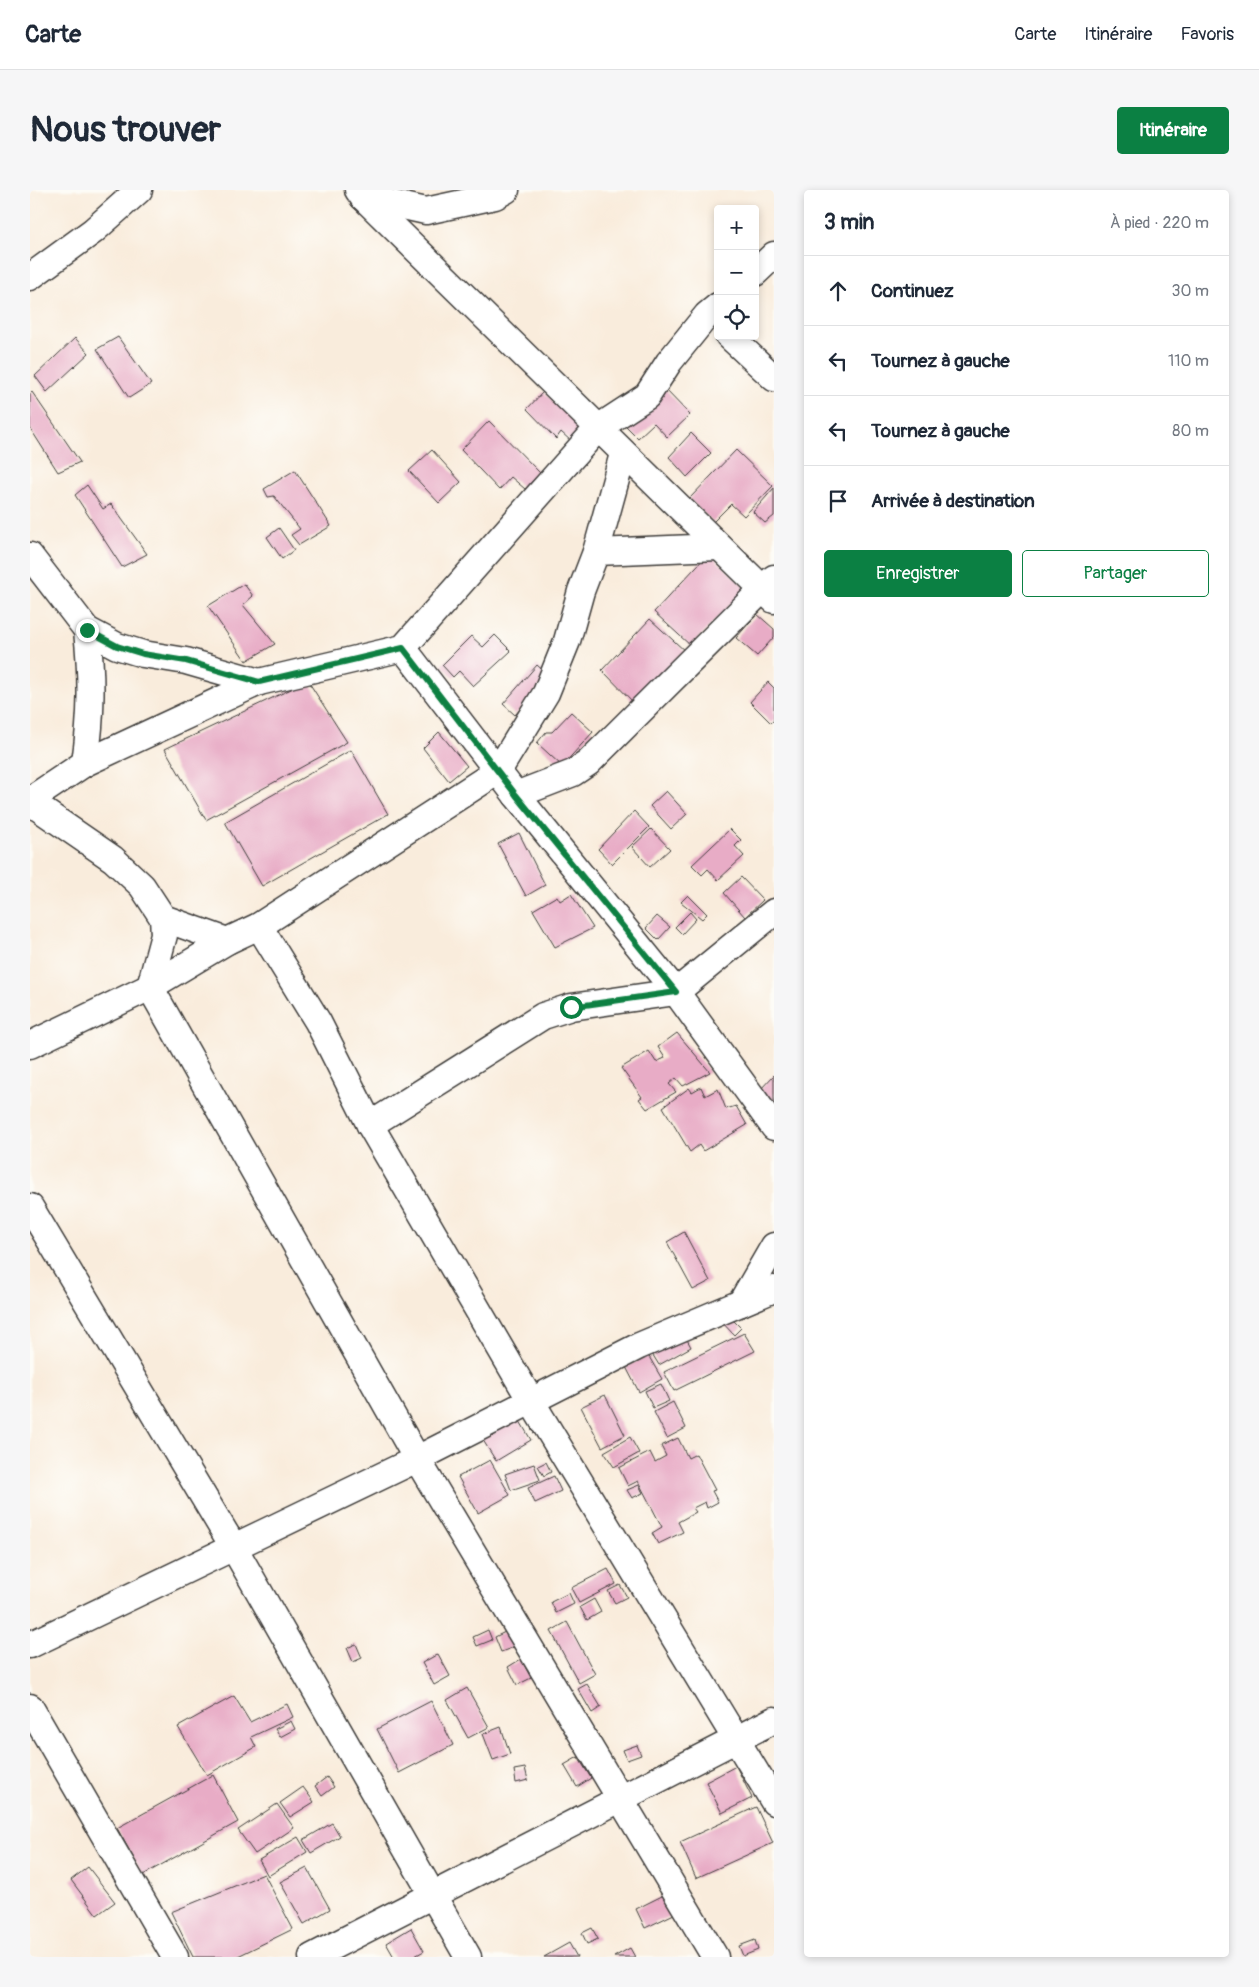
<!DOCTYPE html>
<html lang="fr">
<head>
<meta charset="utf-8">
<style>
	body { margin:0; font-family:Pangolin,sans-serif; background:#f6f6f7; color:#1f2937 }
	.controls { position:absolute; right:15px; top:15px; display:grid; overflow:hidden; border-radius:5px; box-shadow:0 2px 8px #0003 }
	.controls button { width:45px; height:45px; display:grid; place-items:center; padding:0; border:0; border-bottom:1px solid #e0e1e3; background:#fff; color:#1f2937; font:25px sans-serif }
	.stop { position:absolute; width:15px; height:15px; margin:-11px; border:4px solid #0b8043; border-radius:50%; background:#fff }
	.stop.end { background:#0b8043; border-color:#fff; box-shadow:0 1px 5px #0008 }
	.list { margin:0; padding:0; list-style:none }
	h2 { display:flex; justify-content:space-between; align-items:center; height:65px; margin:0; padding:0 20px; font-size:21px }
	h2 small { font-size:16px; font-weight:400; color:#747a83 }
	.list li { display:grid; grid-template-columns:32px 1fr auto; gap:15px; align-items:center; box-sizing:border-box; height:70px; padding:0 20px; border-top:1px solid #e0e1e3 }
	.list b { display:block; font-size:19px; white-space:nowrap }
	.list em { font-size:16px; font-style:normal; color:#747a83 }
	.actions { display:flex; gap:10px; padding:15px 20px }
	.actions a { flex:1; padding:11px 0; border:1px solid #0b8043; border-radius:5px; text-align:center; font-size:18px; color:#0b8043 }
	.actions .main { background:#0b8043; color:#fff }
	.icon { flex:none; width:28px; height:28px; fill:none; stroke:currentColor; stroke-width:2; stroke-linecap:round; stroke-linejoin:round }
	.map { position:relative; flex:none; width:744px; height:1767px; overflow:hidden; border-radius:5px }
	header { display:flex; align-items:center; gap:30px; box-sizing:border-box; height:70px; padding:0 25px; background:#fff; border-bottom:1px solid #e0e1e3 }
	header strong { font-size:24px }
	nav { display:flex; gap:28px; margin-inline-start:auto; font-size:18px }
	.intro { display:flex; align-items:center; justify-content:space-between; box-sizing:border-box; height:120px; padding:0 30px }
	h1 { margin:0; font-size:35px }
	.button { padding:12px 22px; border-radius:5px; background:#0b8043; color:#fff; font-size:18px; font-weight:700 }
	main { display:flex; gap:30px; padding:0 30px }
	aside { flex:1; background:#fff; border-radius:5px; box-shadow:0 2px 8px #0003 }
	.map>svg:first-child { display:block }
</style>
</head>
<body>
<header>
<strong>Carte</strong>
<nav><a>Carte</a><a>Itinéraire</a><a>Favoris</a></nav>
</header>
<div class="intro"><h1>Nous trouver</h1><a class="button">Itinéraire</a></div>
<main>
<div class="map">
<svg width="744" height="1767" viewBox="0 0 744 1767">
	<rect width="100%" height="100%" fill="#fdfcf7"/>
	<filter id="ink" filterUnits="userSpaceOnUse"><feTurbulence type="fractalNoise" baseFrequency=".02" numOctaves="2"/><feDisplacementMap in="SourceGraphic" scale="10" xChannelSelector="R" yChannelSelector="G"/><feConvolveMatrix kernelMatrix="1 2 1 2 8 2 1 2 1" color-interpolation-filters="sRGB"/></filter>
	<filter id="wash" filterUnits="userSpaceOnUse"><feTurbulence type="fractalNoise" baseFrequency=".0096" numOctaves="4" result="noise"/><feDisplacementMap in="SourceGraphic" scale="20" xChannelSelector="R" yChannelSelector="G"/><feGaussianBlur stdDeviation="1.12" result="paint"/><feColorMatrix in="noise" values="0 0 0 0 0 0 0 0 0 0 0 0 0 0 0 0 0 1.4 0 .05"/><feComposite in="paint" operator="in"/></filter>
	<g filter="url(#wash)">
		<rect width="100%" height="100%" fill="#f9ecdc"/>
		<g id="blocks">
			<!-- building -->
			<g fill="#e8acc6">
				<path d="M88,147L121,194L99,208L67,159Z"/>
				<path d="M45,148L59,163L17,202L5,186Z"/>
				<path d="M633,197L660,225L637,247L624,233L608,248L594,234Z"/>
				<path d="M2,202L50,272L28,282L0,238V204Z"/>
				<path d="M513,202L553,237L541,251L531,242L526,249L497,219Z"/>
				<path d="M459,231L510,283L495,299L481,287L469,300L431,260Z"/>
				<path d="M661,243L681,263L657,287L639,267Z"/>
				<path d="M402,260L431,292L409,313L379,281Z"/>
				<path d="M706,260L743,296L714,326L701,314L683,332L659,309Z"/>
				<path d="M265,280L301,336L269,355L261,345L270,339L244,306L238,307L234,299Z"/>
				<path d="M57,295L73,319L81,314L117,364L92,377L45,305Z"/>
				<path d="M744,298V326L735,333L723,322Z"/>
				<path d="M249,338L264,360L252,369L237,347Z"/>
				<path d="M679,363L716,398L661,456L624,422Z"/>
				<path d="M214,394L223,406L213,415L245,454L216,471L178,416Z"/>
				<path d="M727,424L744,439V447L727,466L706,448Z"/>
				<path d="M620,429L656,462L606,515L572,480Z"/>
				<path d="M465,445L481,461L443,496L429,481L423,487L412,475L441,446L453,457Z"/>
				<path d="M507,475L519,486L485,525L473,514Z"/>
				<path d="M278,491L317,552L176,630L135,559Z"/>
				<path d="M738,492L744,498V530L741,533L720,512Z"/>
				<path d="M541,522L563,542L532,576L507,553L516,542H522Z"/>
				<path d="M409,542L437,576L419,591L393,558Z"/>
				<path d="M321,560L358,624L232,696L195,632Z"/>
				<path d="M636,601L657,624L641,639L620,616Z"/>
				<path d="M604,621L619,637L582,674L568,659Z"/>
				<path d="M621,639L640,659L620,677L602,657Z"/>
				<path d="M700,639L711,650L705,656L714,666L688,690L678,679L672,685L662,675Z"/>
				<path d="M489,643L515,695L496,706L468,654Z"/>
				<path d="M711,687L733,710L715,727L694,703Z"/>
				<path d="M541,704L563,738L525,757L503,720L527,706L530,711Z"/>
				<path d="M658,705L677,724L672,729L651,712Z"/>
				<path d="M660,722L666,729L652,744L645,737Z"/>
				<path d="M627,726L640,737L628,750L616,738Z"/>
				<path d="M647,843L680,882L653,896L646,888L639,894L646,902L617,919L609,909L612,907L591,878L619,861L626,872L635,868L628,857Z"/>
				<path d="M744,885V913L730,900Z"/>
				<path d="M671,897L675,906L688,899L696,919L706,916L717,935L673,961L669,955L660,962L633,917L659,898L662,902Z"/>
				<path d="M654,1042L680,1091L663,1100L637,1052Z"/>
				<path d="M697,1124L711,1138L704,1145L690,1130Z"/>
				<path d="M714,1143L725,1161L644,1201L634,1182Z"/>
				<path d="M654,1144L661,1157L629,1175L621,1162Z"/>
				<path d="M618,1165L632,1189L609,1202L596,1177Z"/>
				<path d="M631,1194L639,1211L623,1218L615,1201Z"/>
				<path d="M575,1205L595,1245L572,1257L551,1217Z"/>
				<path d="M643,1212L656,1238L637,1248L624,1222Z"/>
				<path d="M487,1226L501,1250L466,1271L451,1247Z"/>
				<path d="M600,1247L609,1263L584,1277L574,1262Z"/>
				<path d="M648,1248L658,1268L666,1264L685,1300L682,1301L688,1312L677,1318L675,1312L663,1318L666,1322L648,1332L653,1342L628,1354L622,1343L632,1337L608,1291L598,1296L589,1278L620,1262L625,1272L636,1266L631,1256Z"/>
				<path d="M460,1270L480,1305L448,1323L428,1287Z"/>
				<path d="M516,1272L521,1282L514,1286L508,1276Z"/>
				<path d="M504,1274L510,1290L481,1300L475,1284Z"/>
				<path d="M524,1286L531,1301L505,1313L498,1298Z"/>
				<path d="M609,1295L613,1303L602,1308L597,1300Z"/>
				<path d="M578,1379L586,1394L549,1413L541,1398Z"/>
				<path d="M590,1395L597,1407L585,1413L578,1401Z"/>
				<path d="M539,1403L544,1414L526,1423L521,1412Z"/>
				<path d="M564,1409L571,1422L557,1430L550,1417Z"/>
				<path d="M537,1432L565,1484L549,1493L521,1441Z"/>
				<path d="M458,1440L462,1450L447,1456L443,1447Z"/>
				<path d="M477,1441L484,1457L471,1462L465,1447Z"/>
				<path d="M326,1454L332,1468L323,1472L317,1458Z"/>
				<path d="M408,1464L420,1486L404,1495L392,1473Z"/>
				<path d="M491,1469L501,1488L487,1495L478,1477Z"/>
				<path d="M557,1494L571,1517L562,1523L548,1499Z"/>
				<path d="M437,1498L459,1537L438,1548L417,1510Z"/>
				<path d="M204,1506L220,1532L257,1514L263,1527L221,1547L226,1557L177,1585L148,1537Z"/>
				<path d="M401,1511L423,1555L369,1583L347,1539Z"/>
				<path d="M261,1531L265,1539L250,1547L245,1539Z"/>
				<path d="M471,1537L480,1564L463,1570L453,1544Z"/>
				<path d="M607,1555L611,1565L597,1570L593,1560Z"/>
				<path d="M548,1567L561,1588L547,1597L534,1575Z"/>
				<path d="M706,1576L722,1608L692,1623L676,1592Z"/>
				<path d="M495,1578L498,1590L486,1593L484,1580Z"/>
				<path d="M183,1585L208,1632L113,1685L87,1638Z"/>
				<path d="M297,1587L304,1597L292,1606L285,1596Z"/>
				<path d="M273,1597L284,1612L260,1627L250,1613Z"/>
				<path d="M247,1614L264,1638L225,1664L208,1640Z"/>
				<path d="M726,1617L743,1653L666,1688L650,1652Z"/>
				<path d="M302,1633L310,1646L281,1663L273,1650Z"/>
				<path d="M268,1647L277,1662L238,1686L229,1670Z"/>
				<path d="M58,1677L85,1712L67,1725L41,1690Z"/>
				<path d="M277,1678L300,1719L274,1734L250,1692Z"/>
				<path d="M234,1684L263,1739L206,1767H163L141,1722Z"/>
				<path d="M636,1704L646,1723L615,1738L606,1719Z"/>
				<path d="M381,1738L394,1761L383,1767H364L356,1753Z"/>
				<path d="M562,1738L568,1749L557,1754L552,1743Z"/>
				<path d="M725,1750L728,1760L713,1766L709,1756Z"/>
				<path d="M539,1753L547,1767H514Z"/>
				<path d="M600,1758L605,1767H584Z"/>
			</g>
		</g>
	</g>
	<g filter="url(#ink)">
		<use href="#blocks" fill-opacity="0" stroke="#3d3b39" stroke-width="1"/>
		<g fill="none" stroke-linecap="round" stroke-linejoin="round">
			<defs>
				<g id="minor">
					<path d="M328,0L333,7L744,410"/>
					<path d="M333,7L396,21L465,6L476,0"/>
					<path d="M725,83L744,65"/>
					<path d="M0,87L63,41L109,0"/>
					<path d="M699,146L744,188"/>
					<path d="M566,362L689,357"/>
					<path d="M0,366L57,440L87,456L113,464L156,471L229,492"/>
					<path d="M373,458L486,605L646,802L744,937"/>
					<path d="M55,573C62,523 62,489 57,440"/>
					<path d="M486,605L543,583L558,573L744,388"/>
					<path d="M0,610L55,573L229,492L373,458L568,238L617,206L639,172L677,125L688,116"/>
					<path d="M0,612L83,669L112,696L133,728L134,745L120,797L387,1269L685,1767"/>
					<path d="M133,728L197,751"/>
					<path d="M229,736L288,832L340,935L501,1211L744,1612"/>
					<path d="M0,855L120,797L197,751L229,736L468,581L516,503L537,451L551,401L566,362L593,264"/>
					<path d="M340,935L513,826L541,817L646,802L744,722"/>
					<path d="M0,1017L203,1356L438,1767"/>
					<path d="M711,1113L744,1056"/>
					<path d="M0,1455L387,1269L609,1156L744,1099"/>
					<path d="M0,1517L145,1767"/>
					<path d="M282,1767L744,1530"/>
				</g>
			</defs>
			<!-- minor casing -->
			<use href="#minor" stroke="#3d3b39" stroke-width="29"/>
			<!-- minor -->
			<use href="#minor" stroke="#fff" stroke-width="26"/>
		</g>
	</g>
	<g fill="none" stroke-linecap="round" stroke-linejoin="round" filter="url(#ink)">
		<!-- route -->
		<path stroke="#0b8043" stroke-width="6" d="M57,440L87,456L113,464L156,471L229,492L373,458L486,605L646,802L541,817"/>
	</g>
</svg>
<div class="controls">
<button>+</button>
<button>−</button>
<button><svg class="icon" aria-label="locate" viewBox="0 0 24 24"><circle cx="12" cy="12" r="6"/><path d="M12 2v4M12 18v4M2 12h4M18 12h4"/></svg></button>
</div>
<div class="stop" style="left:541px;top:817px"></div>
<div class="stop end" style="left:57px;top:440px"></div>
</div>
<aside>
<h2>3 min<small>À pied · 220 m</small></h2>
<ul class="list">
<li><svg class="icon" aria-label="ahead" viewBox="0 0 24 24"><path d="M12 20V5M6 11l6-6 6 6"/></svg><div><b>Continuez</b></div><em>30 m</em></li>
<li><svg class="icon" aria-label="left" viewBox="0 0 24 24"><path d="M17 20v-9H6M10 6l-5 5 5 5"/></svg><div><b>Tournez à gauche</b></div><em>110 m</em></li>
<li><svg class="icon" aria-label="left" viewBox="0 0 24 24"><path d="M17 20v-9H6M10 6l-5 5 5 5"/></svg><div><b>Tournez à gauche</b></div><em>80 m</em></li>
<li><svg class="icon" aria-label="arrive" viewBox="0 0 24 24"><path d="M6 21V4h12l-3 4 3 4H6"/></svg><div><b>Arrivée à destination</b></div></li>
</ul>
<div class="actions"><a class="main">Enregistrer</a><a>Partager</a></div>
</aside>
</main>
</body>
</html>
